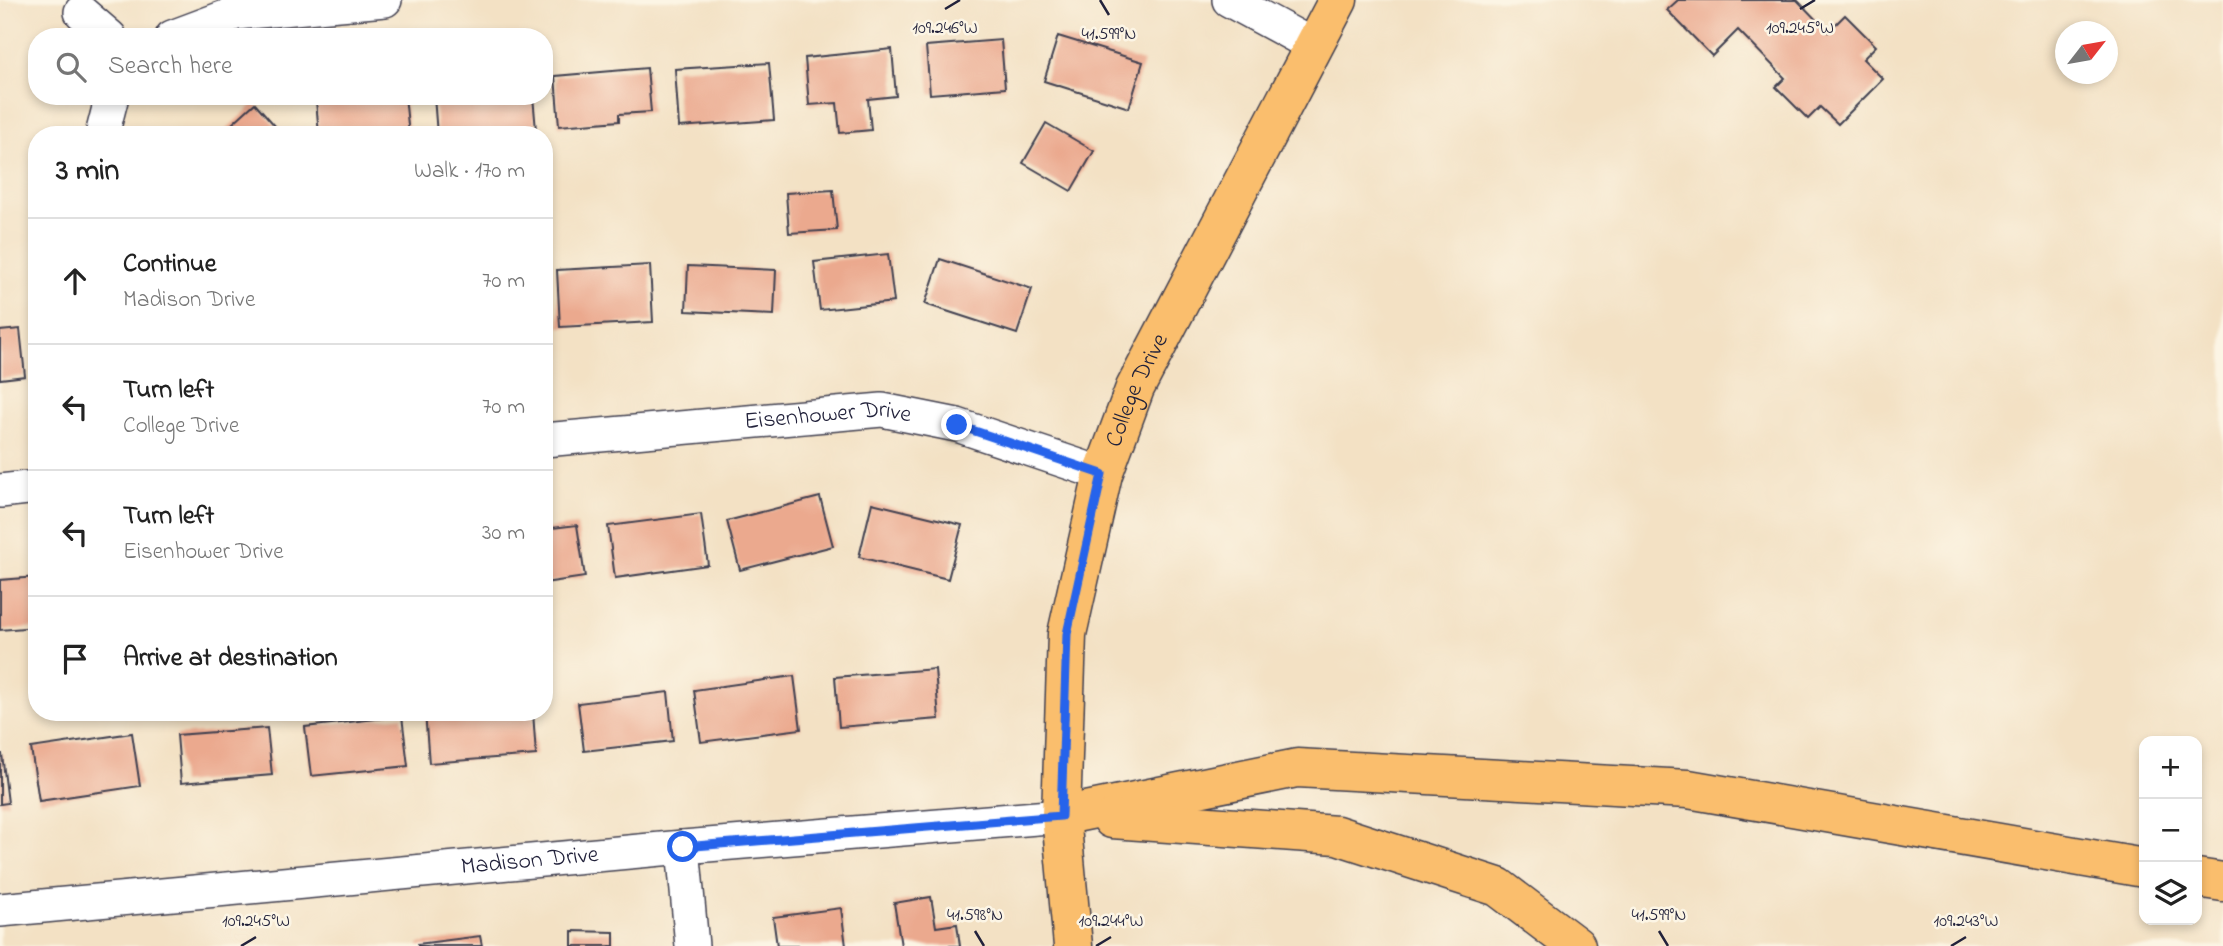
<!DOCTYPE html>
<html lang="en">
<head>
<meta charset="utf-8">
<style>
	body { margin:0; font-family:"Indie Flower",sans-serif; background:#f2f2f2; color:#222 }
	.controls { position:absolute; right:21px; bottom:21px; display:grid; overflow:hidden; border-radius:14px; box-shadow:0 4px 10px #0003 }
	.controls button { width:63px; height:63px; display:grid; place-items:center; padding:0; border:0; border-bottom:2px solid #e0e0e0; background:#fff; color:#222; font:35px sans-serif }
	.compass { position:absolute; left:2055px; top:21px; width:63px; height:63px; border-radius:50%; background:#fff; box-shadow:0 4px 10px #0003; rotate:59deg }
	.stop { position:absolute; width:21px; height:21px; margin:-16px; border:5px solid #2563eb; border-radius:50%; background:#fff }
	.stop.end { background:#2563eb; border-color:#fff; box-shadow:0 2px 7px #0008 }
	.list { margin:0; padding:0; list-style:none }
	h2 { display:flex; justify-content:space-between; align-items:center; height:91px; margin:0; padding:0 28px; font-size:30px }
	h2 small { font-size:23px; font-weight:400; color:#767676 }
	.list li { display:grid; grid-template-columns:46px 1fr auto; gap:21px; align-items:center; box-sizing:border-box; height:126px; padding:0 28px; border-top:2px solid #e0e0e0 }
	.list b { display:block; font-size:26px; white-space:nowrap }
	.list p { margin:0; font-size:23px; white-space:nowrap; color:#767676 }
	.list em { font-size:23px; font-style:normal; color:#767676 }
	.icon { flex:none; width:38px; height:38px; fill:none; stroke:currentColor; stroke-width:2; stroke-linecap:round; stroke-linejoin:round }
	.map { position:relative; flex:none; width:2223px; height:946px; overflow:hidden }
	.search { position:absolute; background:#fff; box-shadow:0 4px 10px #0003; left:28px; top:28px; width:525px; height:77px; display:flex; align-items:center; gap:18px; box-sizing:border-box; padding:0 24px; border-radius:28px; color:#767676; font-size:26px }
	.panel { position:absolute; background:#fff; box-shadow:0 4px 10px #0003; left:28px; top:126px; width:525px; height:595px; border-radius:28px }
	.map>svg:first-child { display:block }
</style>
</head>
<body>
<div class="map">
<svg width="2223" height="946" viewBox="0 0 2223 946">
	<rect width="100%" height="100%" fill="#fcf5e5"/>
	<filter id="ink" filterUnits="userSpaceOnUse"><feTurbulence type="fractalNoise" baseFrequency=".0143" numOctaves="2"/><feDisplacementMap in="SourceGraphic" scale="14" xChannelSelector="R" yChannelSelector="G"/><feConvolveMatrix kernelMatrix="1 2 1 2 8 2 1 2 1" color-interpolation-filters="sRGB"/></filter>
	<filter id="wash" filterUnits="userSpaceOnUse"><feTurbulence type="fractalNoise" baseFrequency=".00686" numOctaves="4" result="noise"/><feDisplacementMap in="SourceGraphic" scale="28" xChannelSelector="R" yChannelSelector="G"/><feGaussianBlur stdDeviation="1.57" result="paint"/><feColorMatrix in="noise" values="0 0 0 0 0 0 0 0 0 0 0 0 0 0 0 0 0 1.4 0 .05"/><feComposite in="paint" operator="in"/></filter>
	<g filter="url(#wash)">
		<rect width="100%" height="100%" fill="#f3e1c4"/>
		<g id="blocks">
			<!-- building -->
			<g fill="#eba98e">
				<path d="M1678,0H1797L1828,32L1845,15L1876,46L1863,59L1883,79L1838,124L1820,107L1808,119L1776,87L1785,78L1738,30L1712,56L1667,10Z"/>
				<path d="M1058,36L1143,62L1129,108L1044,81Z"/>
				<path d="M1001,40L1005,88L930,94L926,46Z"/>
				<path d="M892,49L896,96L868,99L871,130L840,133L837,103L809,105L805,58Z"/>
				<path d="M769,63L774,120L679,127L675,69Z"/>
				<path d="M647,68L651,112L619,114V121L559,126L555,76Z"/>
				<path d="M348,96H405L409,135H319L316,100Z"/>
				<path d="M434,96H533L536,130L474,135H437Z"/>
				<path d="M255,103L283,135H220Z"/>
				<path d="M1046,123L1094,151L1071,191L1023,163Z"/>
				<path d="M833,190L837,230L789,233L786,193Z"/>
				<path d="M888,254L894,302L820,310L814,262Z"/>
				<path d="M940,259L1032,289L1017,334L925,304Z"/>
				<path d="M650,265L653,322L560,327L557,270Z"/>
				<path d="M688,266L776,270L774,315L686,311Z"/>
				<path d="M20,329L25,376L0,379V331Z"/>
				<path d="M820,497L833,546L740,570L727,521Z"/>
				<path d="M872,503L962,525L948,579L859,557Z"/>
				<path d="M701,514L708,565L615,578L608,526Z"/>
				<path d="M577,525L585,577L544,583V529Z"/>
				<path d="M37,577V627L0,630V580Z"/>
				<path d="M935,669L939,719L839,727L835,677Z"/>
				<path d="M794,676L801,729L701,742L694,690Z"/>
				<path d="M668,692L673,741L584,751L578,703Z"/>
				<path d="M425,712H533L536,755L429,763Z"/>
				<path d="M402,716L408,766L311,776L305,727Z"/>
				<path d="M267,728L272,775L181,783L177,735Z"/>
				<path d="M132,733L140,786L39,801L31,748Z"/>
				<path d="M0,754H2L8,803L0,804Z"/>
				<path d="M931,897L936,927L957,924L960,946H901L894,903Z"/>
				<path d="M841,908L846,946H777L773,917Z"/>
				<path d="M572,931L614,932V946H572Z"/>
				<path d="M480,936L482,946H418V944Z"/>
			</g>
		</g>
	</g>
	<g filter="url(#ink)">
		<use href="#blocks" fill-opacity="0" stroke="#413f50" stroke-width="2"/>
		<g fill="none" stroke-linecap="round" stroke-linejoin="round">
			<defs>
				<g id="minor">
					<path d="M1229,0L1314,46"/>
					<path d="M81,12L110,37"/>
					<path d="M172,37L236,13L385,0"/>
					<path d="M102,135L112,96"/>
					<path id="s1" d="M544,440L882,410L957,425L1103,474"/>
					<path d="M0,491L37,487"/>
					<path d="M683,847L692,946"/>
					<path id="s2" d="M0,910L683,847L1061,816"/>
				</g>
				<g id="major">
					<path id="s3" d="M1073,946L1061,816L1067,634L1103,474L1135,388L1338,0"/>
				</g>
				<g id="highway">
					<path d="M1061,816L1297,768L1688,789L2144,868"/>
					<path d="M1112,819L1337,835L1498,887L1576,946"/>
					<path d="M2197,878L2223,882"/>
				</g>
			</defs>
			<!-- minor casing -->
			<use href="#minor" stroke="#413f50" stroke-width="36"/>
			<!-- major casing -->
			<use href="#major" stroke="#413f50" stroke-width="41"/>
			<!-- highway casing -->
			<use href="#highway" stroke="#413f50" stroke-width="41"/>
			<!-- minor -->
			<use href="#minor" stroke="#fff" stroke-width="33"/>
			<!-- major -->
			<use href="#major" stroke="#fabe6d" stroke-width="38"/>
			<!-- highway -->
			<use href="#highway" stroke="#fabe6d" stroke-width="38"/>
		</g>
	</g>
	<g fill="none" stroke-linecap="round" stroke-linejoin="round" filter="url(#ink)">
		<!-- route -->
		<path stroke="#2563eb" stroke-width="9" d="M683,847L1061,816L1067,634L1102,474L957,425"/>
	</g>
	<!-- ticks -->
	<path fill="none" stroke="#22223b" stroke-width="2.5" d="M1100,0L1109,15M945,9L960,0M1800,9L1815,0M975,931L984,946M1659,931L1668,946M241,946L256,937M1096,946L1111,937M1951,946L1966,937"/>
	<g text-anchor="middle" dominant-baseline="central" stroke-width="5" stroke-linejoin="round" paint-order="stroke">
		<!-- street labels -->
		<g font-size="24" fill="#22223b" stroke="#fcf5e5">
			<text stroke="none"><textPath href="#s3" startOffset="567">College Drive</textPath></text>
			<text stroke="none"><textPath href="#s1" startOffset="285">Eisenhower Drive</textPath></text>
			<text stroke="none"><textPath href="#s2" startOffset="532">Madison Drive</textPath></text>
		</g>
	</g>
	<g font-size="18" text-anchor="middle" fill="#22223b" stroke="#fcf5e5" stroke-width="5" stroke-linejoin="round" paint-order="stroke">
		<text x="945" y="33">109.246°W</text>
		<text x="1800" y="33">109.245°W</text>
		<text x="1109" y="39">41.599°N</text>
		<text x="975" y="920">41.598°N</text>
		<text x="1659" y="920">41.599°N</text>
		<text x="256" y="926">109.245°W</text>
		<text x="1111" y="926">109.244°W</text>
		<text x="1966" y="926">109.243°W</text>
	</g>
</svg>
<div class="controls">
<button>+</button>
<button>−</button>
<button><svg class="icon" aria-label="layers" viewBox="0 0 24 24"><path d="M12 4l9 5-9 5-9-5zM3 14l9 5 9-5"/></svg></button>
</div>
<svg class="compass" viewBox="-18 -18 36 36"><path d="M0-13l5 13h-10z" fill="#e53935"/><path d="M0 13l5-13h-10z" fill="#767676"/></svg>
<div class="stop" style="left:683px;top:847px"></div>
<div class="stop end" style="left:957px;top:425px"></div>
<div class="search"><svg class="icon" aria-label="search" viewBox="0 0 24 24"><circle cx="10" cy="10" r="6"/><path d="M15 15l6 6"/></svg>Search here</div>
<section class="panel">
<h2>3 min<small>Walk · 170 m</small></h2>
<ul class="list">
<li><svg class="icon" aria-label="ahead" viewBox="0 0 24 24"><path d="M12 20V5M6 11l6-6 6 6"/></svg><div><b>Continue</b><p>Madison Drive</p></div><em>70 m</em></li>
<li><svg class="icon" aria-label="left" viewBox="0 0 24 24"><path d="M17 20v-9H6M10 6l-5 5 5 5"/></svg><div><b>Turn left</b><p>College Drive</p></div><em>70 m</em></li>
<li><svg class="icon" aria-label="left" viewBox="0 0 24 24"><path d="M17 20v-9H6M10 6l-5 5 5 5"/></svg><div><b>Turn left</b><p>Eisenhower Drive</p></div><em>30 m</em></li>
<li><svg class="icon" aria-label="arrive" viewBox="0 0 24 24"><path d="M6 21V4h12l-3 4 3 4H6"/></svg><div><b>Arrive at destination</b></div></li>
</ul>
</section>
</div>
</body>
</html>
